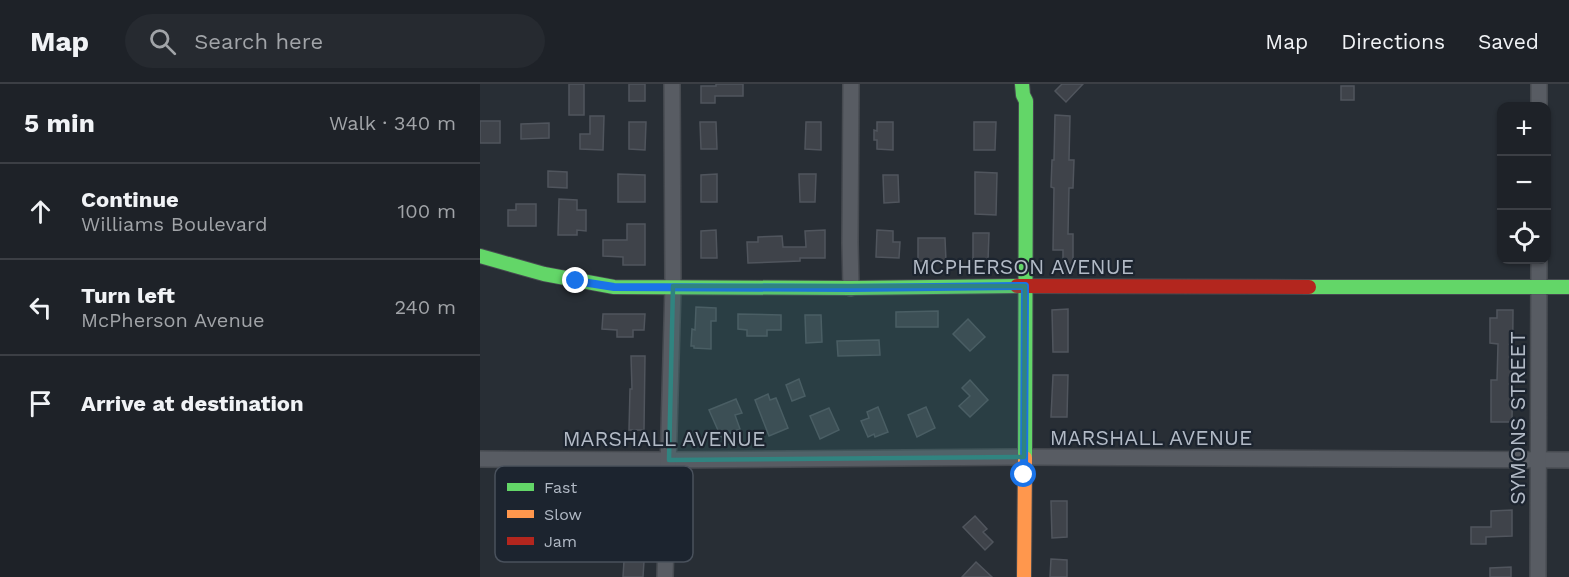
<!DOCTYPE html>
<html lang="en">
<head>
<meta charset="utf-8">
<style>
	body { margin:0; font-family:"Work Sans",sans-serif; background:#262a30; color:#f1f3f6 }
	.controls { position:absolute; right:18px; top:18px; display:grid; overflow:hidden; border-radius:12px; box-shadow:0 2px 4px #0004 }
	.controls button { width:54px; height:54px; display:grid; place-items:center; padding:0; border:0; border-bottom:2px solid #3c3f45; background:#1e2228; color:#f1f3f6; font:30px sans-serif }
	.stop { position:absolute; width:18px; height:18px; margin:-14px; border:4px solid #1a73e8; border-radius:50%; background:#fff }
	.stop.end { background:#1a73e8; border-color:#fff; box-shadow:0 2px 6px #0008 }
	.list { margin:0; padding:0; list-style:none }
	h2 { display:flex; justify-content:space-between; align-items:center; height:78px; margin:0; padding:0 24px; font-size:26px }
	h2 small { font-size:20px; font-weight:400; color:#a1a4a8 }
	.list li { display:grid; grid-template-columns:39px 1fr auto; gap:18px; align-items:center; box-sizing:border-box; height:96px; padding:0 24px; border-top:2px solid #3c3f45 }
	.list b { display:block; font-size:22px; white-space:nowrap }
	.list p { margin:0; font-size:20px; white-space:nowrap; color:#a1a4a8 }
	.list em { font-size:20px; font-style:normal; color:#a1a4a8 }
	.icon { flex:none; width:33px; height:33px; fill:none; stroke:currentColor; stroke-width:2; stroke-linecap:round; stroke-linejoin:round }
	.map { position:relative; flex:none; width:1089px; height:493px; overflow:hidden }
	header { display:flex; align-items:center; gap:36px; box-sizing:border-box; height:84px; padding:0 30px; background:#1e2228; border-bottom:2px solid #3c3f45 }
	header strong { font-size:28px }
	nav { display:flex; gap:33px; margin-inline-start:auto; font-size:21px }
	.search { width:420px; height:54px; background:#262a30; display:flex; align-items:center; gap:15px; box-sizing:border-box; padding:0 21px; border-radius:33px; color:#a1a4a8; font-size:22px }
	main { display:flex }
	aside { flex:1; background:#1e2228 }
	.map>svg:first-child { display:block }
</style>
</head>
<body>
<header>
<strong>Map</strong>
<div class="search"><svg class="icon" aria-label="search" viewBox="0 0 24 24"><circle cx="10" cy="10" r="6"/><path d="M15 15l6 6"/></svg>Search here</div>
<nav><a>Map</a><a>Directions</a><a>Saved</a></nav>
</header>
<main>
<aside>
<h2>5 min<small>Walk · 340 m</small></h2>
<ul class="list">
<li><svg class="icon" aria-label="ahead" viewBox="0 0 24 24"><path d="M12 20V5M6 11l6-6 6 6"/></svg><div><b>Continue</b><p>Williams Boulevard</p></div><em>100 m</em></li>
<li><svg class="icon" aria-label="left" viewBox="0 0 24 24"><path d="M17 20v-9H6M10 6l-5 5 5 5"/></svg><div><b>Turn left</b><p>McPherson Avenue</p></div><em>240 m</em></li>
<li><svg class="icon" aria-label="arrive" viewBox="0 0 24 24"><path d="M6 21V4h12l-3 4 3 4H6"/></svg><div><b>Arrive at destination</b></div></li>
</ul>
</aside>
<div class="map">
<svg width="1089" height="493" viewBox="0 0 1089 493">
	<rect width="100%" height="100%" fill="#282e35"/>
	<!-- building -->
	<g fill="#3f434a" stroke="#50555d" stroke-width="1.5">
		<rect x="89" y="0" width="15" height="31"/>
		<rect x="149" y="0" width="16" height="17"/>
		<path d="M236,0H263V12H235V19H221V2H236Z"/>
		<path d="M582,0H603L586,18L575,7Z"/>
		<rect x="861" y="2" width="13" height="14"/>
		<path d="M575,31L590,32L589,76H594L593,104H589L588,150H593V189H583V166H573L574,104L571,103L572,76H574Z"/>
		<path d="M110,32H124L123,66L100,65V50H110Z"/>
		<rect x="0" y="37" width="20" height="22"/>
		<path d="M149,38H166L165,66L149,65Z"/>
		<path d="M220,38H236L237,65H221Z"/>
		<path d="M326,38H341V66L325,65Z"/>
		<path d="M397,38H413V66L397,65V56H394V46L397,47Z"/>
		<path d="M494,38H516L515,66H494Z"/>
		<path d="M69,39V54L41,55V40Z"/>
		<path d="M68,87L87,88V104L68,103Z"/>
		<path d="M495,88L517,89L516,131L495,130Z"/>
		<path d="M138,90L165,91V118H138Z"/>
		<path d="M237,90V118H221V91Z"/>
		<path d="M319,90H336L335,118H320Z"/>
		<path d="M403,91H418L419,118L404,119Z"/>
		<path d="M79,115L97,116V126H106V147L97,146V151H78Z"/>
		<path d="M36,120H56V142H28V126H36Z"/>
		<path d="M147,140H165V181H143V173L123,172V156H147Z"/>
		<path d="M236,146L237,174H221V147Z"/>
		<path d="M345,146V174H320V177L268,179L267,158H278V153L302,152L303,163H326L325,147Z"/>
		<path d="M397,146L413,147V158H420L419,174L396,173Z"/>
		<path d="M493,149H509L508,177H493Z"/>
		<path d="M438,154H465L466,177H438Z"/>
		<path d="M216,223L236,224V237H231V265L214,264V262H211L212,245L215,246Z"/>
		<path d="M588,225V268H573L572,226Z"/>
		<path d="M1017,226H1033L1032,338H1011V296H1017L1018,260L1010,259V234H1017Z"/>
		<path d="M458,227V243H416V228Z"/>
		<path d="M123,230H165L164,246H153V253H137V246L122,245Z"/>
		<path d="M258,230L301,231V246H287V252H267V246L258,245Z"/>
		<path d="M325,231H341L342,258L326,259Z"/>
		<path d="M488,235L505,253L490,267L473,250Z"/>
		<path d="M399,256L400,271L358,272L357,257Z"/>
		<path d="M151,272H165L164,346H149L150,305H152Z"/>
		<path d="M573,291H588L587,333H571Z"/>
		<path d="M319,295L325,312L312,317L306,301Z"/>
		<path d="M490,296L508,316L490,333L479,322L490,312L482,304Z"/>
		<path d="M288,310L290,316L296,314L308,344L289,352L275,316Z"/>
		<path d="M256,315L262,329L255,331L260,345L241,353L229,326Z"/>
		<path d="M398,323L408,348L395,353L394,350L388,353L381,337L389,334L387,328Z"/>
		<path d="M446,323L455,344L437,353L428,331Z"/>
		<path d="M349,324L359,346L340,355L330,332Z"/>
		<path d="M571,417H587V453L572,454Z"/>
		<path d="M1032,426V452L1006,453V460H991V443H1011V427Z"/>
		<path d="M495,432L507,445L503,448L513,458L505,466L483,443Z"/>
		<path d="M145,460L165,461L163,493H143Z"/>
		<path d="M571,475L587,476V493H570Z"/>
		<path d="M496,478L512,493H482Z"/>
		<path d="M1031,483V493H1010V484Z"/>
	</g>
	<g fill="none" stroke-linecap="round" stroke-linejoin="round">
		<defs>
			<g id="street">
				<path d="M371,0L370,159L371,204"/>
				<path d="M1059,22V0"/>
				<path d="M0,375L189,376L544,373L1089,376"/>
				<path d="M185,493L193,202L192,0"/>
				<path d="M1058,493L1059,176"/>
			</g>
			<g id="fast">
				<path d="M542,0L543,11L546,17L545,374"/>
				<path d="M0,172L64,190L134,203L371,204L537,202"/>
				<path d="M829,203H1089"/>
			</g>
			<path id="slow" d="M544,493L545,374"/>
			<path id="jam" d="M537,202L829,203"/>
		</defs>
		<!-- street casing -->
		<use href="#street" stroke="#464a50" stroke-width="18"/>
		<!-- fast casing -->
		<use href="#fast" stroke="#464a50" stroke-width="16"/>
		<!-- slow casing -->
		<use href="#slow" stroke="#464a50" stroke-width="16"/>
		<!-- jam casing -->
		<use href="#jam" stroke="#464a50" stroke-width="16"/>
		<!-- street -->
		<use href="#street" stroke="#585c63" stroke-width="15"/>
		<!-- fast -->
		<use href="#fast" stroke="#63d668" stroke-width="14"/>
		<!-- slow -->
		<use href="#slow" stroke="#ff974d" stroke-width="14"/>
		<!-- jam -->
		<use href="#jam" stroke="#b3261e" stroke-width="14"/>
	</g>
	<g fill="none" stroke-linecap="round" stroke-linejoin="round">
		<!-- route -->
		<path stroke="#1a73e8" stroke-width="8" d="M96,197L134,203L371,204L545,202L544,391"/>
	</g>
	<!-- marked area -->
	<path fill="#308480" fill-opacity="0.2" stroke="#308480" stroke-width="4.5" stroke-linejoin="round" d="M193,202H545L544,373L189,376Z"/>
	<g text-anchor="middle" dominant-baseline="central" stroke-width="4.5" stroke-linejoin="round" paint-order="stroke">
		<!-- street labels -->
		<g font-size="21" fill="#b2bac6" stroke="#1c242f">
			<text x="543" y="182">MCPHERSON AVENUE</text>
			<text transform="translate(1037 334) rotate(-90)">SYMONS STREET</text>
			<text x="671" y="353">MARSHALL AVENUE</text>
			<text x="184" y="354">MARSHALL AVENUE</text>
		</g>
	</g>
	<!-- legend -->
	<rect x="15" y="382" width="198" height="96" rx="9" fill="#1c242f" stroke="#49515c" stroke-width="1.5"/>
	<rect x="27" y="399" width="27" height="8" fill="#63d668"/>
	<rect x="27" y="426" width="27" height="8" fill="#ff974d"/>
	<rect x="27" y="453" width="27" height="8" fill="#b3261e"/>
	<g font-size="16" fill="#b2bac6">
		<text x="64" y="409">Fast</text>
		<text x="64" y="436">Slow</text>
		<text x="64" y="463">Jam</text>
	</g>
</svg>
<div class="controls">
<button>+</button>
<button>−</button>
<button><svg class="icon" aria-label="locate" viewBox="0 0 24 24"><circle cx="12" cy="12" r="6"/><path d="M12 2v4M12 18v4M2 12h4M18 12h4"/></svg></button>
</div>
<div class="stop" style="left:544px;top:391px"></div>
<div class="stop end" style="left:96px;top:197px"></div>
</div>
</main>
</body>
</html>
